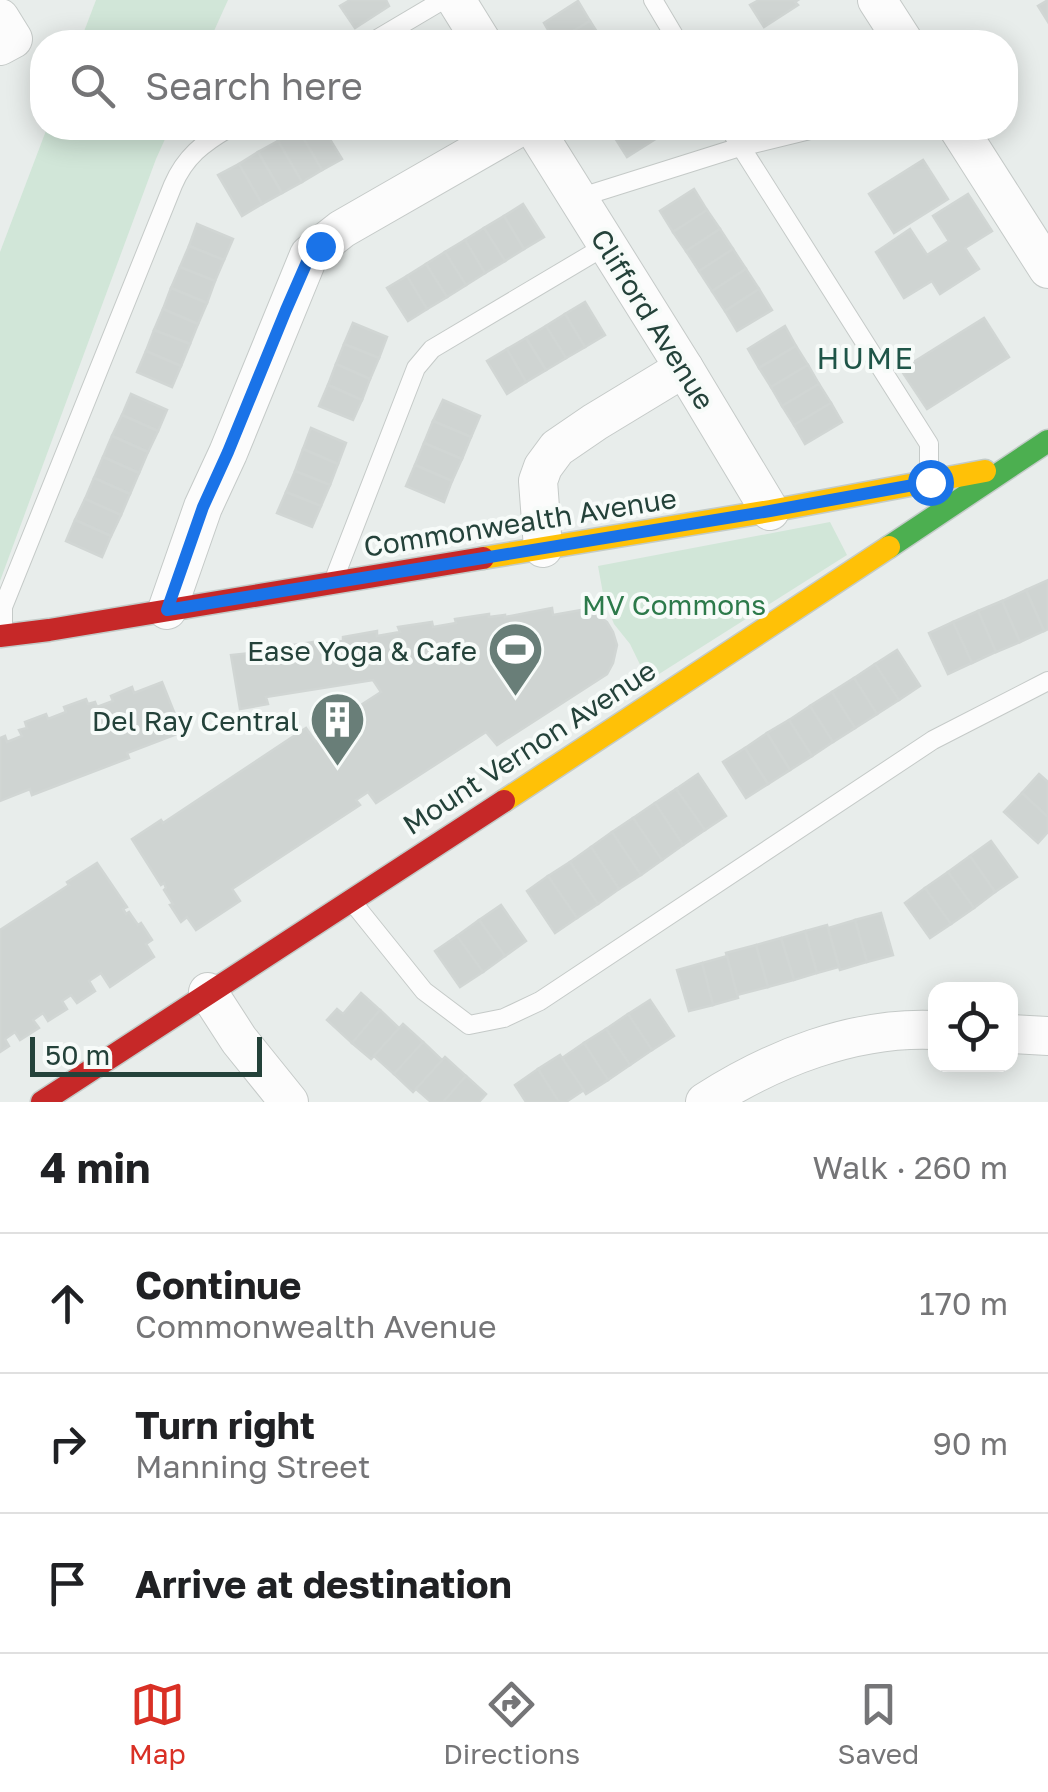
<!DOCTYPE html>
<html lang="en">
<head>
<meta charset="utf-8">
<style>
	body { margin:0; font-family:"Golos Text",sans-serif; background:#f6f6f6; color:#202124 }
	.controls { position:absolute; right:30px; bottom:30px; display:grid; overflow:hidden; border-radius:20px; box-shadow:0 5px 25px #0003 }
	.controls button { width:90px; height:90px; display:grid; place-items:center; padding:0; border:0; border-bottom:2px solid #e0e0e0; background:#fff; color:#202124; font:50px sans-serif }
	.scale { position:absolute; left:30px; bottom:25px; width:232px; box-sizing:border-box; padding-left:10px; border:5px solid #24423a; border-top:0; font-size:28px; line-height:35px; white-space:nowrap; color:#24423a; -webkit-text-stroke:8px #f7fbf9; paint-order:stroke }
	.stop { position:absolute; width:30px; height:30px; margin:-22px; border:8px solid #1a73e8; border-radius:50%; background:#fff }
	.stop.end { background:#1a73e8; border-color:#fff; box-shadow:0 2px 10px #0008 }
	.list { margin:0; padding:0; list-style:none }
	h2 { display:flex; justify-content:space-between; align-items:center; height:130px; margin:0; padding:0 40px; font-size:42px }
	h2 small { font-size:32px; font-weight:400; color:#757577 }
	.list li { display:grid; grid-template-columns:65px 1fr auto; gap:30px; align-items:center; box-sizing:border-box; height:140px; padding:0 40px; border-top:2px solid #e0e0e0 }
	.list b { display:block; font-size:38px; white-space:nowrap }
	.list p { margin:0; font-size:32px; white-space:nowrap; color:#757577 }
	.list em { font-size:32px; font-style:normal; color:#757577 }
	.icon { flex:none; width:55px; height:55px; fill:none; stroke:currentColor; stroke-width:2; stroke-linecap:round; stroke-linejoin:round }
	.map { position:relative; flex:none; width:1048px; height:1102px; overflow:hidden }
	.search { position:absolute; background:#fff; box-shadow:0 5px 25px #0003; left:30px; right:30px; top:30px; height:110px; display:flex; align-items:center; gap:25px; box-sizing:border-box; padding:0 35px; border-radius:40px; color:#757577; font-size:38px }
	.sheet { height:550px; background:#fff }
	nav { display:flex; justify-content:space-around; align-items:center; box-sizing:border-box; height:140px; border-top:2px solid #e0e0e0; background:#fff; font-size:28px; color:#757577 }
	nav a { display:grid; justify-items:center; gap:5px }
	nav .on { color:#d93025 }
	.map>svg:first-child { display:block }
</style>
</head>
<body>
<div class="map">
<svg width="1048" height="1102" viewBox="0 0 1048 1102">
	<rect width="100%" height="100%" fill="#e8edeb"/>
	<!-- green -->
	<g fill="#d1e6d8">
		<path d="M96,0H228L209,42H80Z"/>
		<path d="M47,128H170L156,159L0,581V252Z"/>
		<path d="M830,522L847,555L648,681L630,644L614,624L604,599L598,566Z"/>
	</g>
	<!-- building -->
	<g fill="#cfd4d2" stroke="#d1d6d4" stroke-width="2.5">
		<path d="M350,0H386L389,6L355,28L340,6Z"/>
		<path d="M759,0H798L795,2L798,5L764,27L750,5Z"/>
		<path d="M1048,0V22L1038,6Z"/>
		<path d="M578,1L590,21L555,42L544,23Z"/>
		<path d="M590,21L602,40L597,42H555Z"/>
		<path d="M301,128H323L342,159L322,170L298,129Z"/>
		<path d="M353,128H377L359,138Z"/>
		<path d="M609,128H631L615,138Z"/>
		<path d="M631,128H657L662,135L627,157L615,138Z"/>
		<path d="M298,129L322,170L302,182L278,141Z"/>
		<path d="M278,141L302,182L282,193L258,152Z"/>
		<path d="M258,152L282,193L262,204L239,164Z"/>
		<path d="M923,160L948,199L894,233L869,194Z"/>
		<path d="M239,164L262,204L242,216L218,175Z"/>
		<path d="M694,189L707,210L673,232L660,211Z"/>
		<path d="M968,194L992,231L965,248L979,269L940,294L932,281L904,298L876,252L910,229L927,255L949,241L933,216Z"/>
		<path d="M523,204L544,237L524,249L504,216Z"/>
		<path d="M707,210L720,229L686,251L673,232Z"/>
		<path d="M504,216L524,249L505,261L484,228Z"/>
		<path d="M197,224L233,239L224,260L189,246Z"/>
		<path d="M484,228L505,261L485,273L465,240Z"/>
		<path d="M720,229L733,249L699,271L686,251Z"/>
		<path d="M465,240L485,273L466,285L445,252Z"/>
		<path d="M189,246L224,260L215,281L180,267Z"/>
		<path d="M733,249L746,269L712,291L699,271Z"/>
		<path d="M445,252L466,285L447,297L426,264Z"/>
		<path d="M426,264L447,297L427,309L407,276Z"/>
		<path d="M180,267L215,281L207,303L171,288Z"/>
		<path d="M746,269L759,289L725,311L712,291Z"/>
		<path d="M407,276L427,309L408,321L387,288Z"/>
		<path d="M171,288L207,303L198,324L163,309Z"/>
		<path d="M759,289L772,310L737,331L725,311Z"/>
		<path d="M585,302L605,335L585,347L565,314Z"/>
		<path d="M163,309L198,324L190,344L154,330Z"/>
		<path d="M565,314L585,347L566,358L546,326Z"/>
		<path d="M984,318L1009,357L927,409L901,370Z"/>
		<path d="M353,323L387,337L379,358L344,344Z"/>
		<path d="M546,326L566,358L546,370L526,338Z"/>
		<path d="M785,326L796,346L759,368L748,349Z"/>
		<path d="M154,330L190,344L181,366L146,351Z"/>
		<path d="M526,338L546,370L526,382L507,349Z"/>
		<path d="M344,344L379,358L370,379L336,364Z"/>
		<path d="M796,346L808,365L771,387L759,368Z"/>
		<path d="M507,349L526,382L507,394L487,361Z"/>
		<path d="M146,351L181,366L172,387L137,372Z"/>
		<path d="M336,364L370,379L362,400L328,385Z"/>
		<path d="M808,365L819,384L782,406L771,387Z"/>
		<path d="M819,384L831,403L794,425L782,406Z"/>
		<path d="M328,385L362,400L353,420L319,406Z"/>
		<path d="M131,394L167,410L158,431L122,415Z"/>
		<path d="M443,400L480,416L471,437L433,421Z"/>
		<path d="M831,403L842,422L805,444L794,425Z"/>
		<path d="M122,415L158,431L148,452L112,436Z"/>
		<path d="M433,421L471,437L462,459L424,443Z"/>
		<path d="M311,428L346,443L338,464L303,449Z"/>
		<path d="M112,436L148,452L139,473L103,457Z"/>
		<path d="M424,443L462,459L452,481L415,465Z"/>
		<path d="M303,449L338,464L330,485L295,471Z"/>
		<path d="M103,457L139,473L130,494L94,478Z"/>
		<path d="M415,465L452,481L444,502L406,486Z"/>
		<path d="M295,471L330,485L321,506L286,492Z"/>
		<path d="M94,478L130,494L121,515L85,499Z"/>
		<path d="M286,492L321,506L312,527L277,513Z"/>
		<path d="M85,499L121,515L111,536L75,520Z"/>
		<path d="M75,520L111,536L102,557L66,541Z"/>
		<path d="M1048,580V629L1044,631L1026,590Z"/>
		<path d="M1026,590L1044,631L1020,642L1002,601Z"/>
		<path d="M1002,601L1020,642L996,652L978,611Z"/>
		<path d="M552,608L553,615L581,610L596,614L607,622L613,632L617,645L613,663L607,674L497,745L486,732L376,803L368,792L356,800L360,805L232,889L240,901L196,930L187,917L181,922L170,905L173,904L164,890L166,888L164,883L161,885L132,839L161,820L163,823L306,728L316,742L327,734L324,729L381,692L373,680L266,697L268,704L240,709L231,655L281,650L282,654L288,653L286,646L321,641L322,644L343,641V637L377,631V636L400,632L398,627L432,622L433,627L456,623L455,619L489,614V617L505,615V617Z"/>
		<path d="M978,611L996,652L972,663L953,622Z"/>
		<path d="M953,622L972,663L948,674L929,633Z"/>
		<path d="M897,650L920,686L899,700L875,664Z"/>
		<path d="M875,664L899,700L877,714L854,678Z"/>
		<path d="M854,678L877,714L855,728L832,692Z"/>
		<path d="M162,682L182,732L127,753L129,758L32,795L30,789L0,801V738L5,736L7,742L22,736L19,730L27,728L25,722L46,714L48,719L66,712L64,707L86,699L88,704L95,702L97,707L113,701L111,696L132,687L134,693Z"/>
		<path d="M832,692L855,728L833,742L810,706Z"/>
		<path d="M810,706L833,742L812,756L789,720Z"/>
		<path d="M789,720L812,756L790,770L767,733Z"/>
		<path d="M767,733L790,770L768,784L745,748Z"/>
		<path d="M745,748L768,784L746,798L723,762Z"/>
		<path d="M698,774L726,816L705,830L676,789Z"/>
		<path d="M1039,774L1048,782V817L1022,793Z"/>
		<path d="M676,789L705,830L683,845L655,803Z"/>
		<path d="M1022,793L1048,817V832L1038,843L1004,812Z"/>
		<path d="M655,803L683,845L662,860L633,818Z"/>
		<path d="M633,818L662,860L641,875L612,832Z"/>
		<path d="M612,832L641,875L619,889L591,847Z"/>
		<path d="M991,841L1017,877L995,892L970,856Z"/>
		<path d="M591,847L619,889L598,904L570,862Z"/>
		<path d="M970,856L995,892L974,908L948,872Z"/>
		<path d="M570,862L598,904L577,918L548,876Z"/>
		<path d="M97,863L127,907L123,909L126,914L129,912L138,925L141,923L152,940L146,944L154,957L110,987L101,973L89,981L95,991L77,1003L71,995L62,1001L67,1009L48,1021L43,1013L33,1020L39,1028L20,1040L15,1032L5,1039L9,1046L0,1052V930L69,885L67,882Z"/>
		<path d="M948,872L974,908L951,924L925,888Z"/>
		<path d="M548,876L577,918L555,933L527,891Z"/>
		<path d="M925,888L951,924L930,938L905,903Z"/>
		<path d="M501,905L526,941L505,956L479,920Z"/>
		<path d="M881,913L893,955L867,962L855,920Z"/>
		<path d="M479,920L505,956L483,972L457,936Z"/>
		<path d="M855,920L867,962L840,970L828,928Z"/>
		<path d="M827,925L839,967L817,973L805,931Z"/>
		<path d="M805,931L817,973L794,980L781,938Z"/>
		<path d="M457,936L483,972L460,987L435,951Z"/>
		<path d="M781,938L794,980L768,987L756,945Z"/>
		<path d="M756,945L768,987L737,995L726,953Z"/>
		<path d="M727,956L738,998L713,1005L702,963Z"/>
		<path d="M702,963L713,1005L689,1011L677,970Z"/>
		<path d="M361,993L380,1010L352,1043L327,1020L337,1009L343,1014Z"/>
		<path d="M650,1000L674,1036L652,1050L628,1014Z"/>
		<path d="M380,1010L399,1028L371,1059L352,1043Z"/>
		<path d="M628,1014L652,1050L630,1065L606,1029Z"/>
		<path d="M403,1024L423,1042L394,1074L374,1056Z"/>
		<path d="M606,1029L630,1065L608,1080L584,1043Z"/>
		<path d="M423,1042L442,1060L413,1092L394,1074Z"/>
		<path d="M584,1043L608,1080L586,1094L562,1058Z"/>
		<path d="M560,1055L584,1090L566,1102H559L538,1069Z"/>
		<path d="M445,1057L466,1076L443,1102H431L416,1089Z"/>
		<path d="M538,1069L559,1102H526L515,1085Z"/>
		<path d="M466,1076L486,1094L479,1102H443Z"/>
	</g>
	<g fill="none" stroke-linecap="round" stroke-linejoin="round">
		<defs>
			<g id="lane">
				<path d="M653,0L678,42"/>
				<path d="M372,42L443,0"/>
				<path d="M729,128L929,444V477"/>
				<path d="M578,198L740,147L818,128"/>
				<path d="M336,574L416,368L432,349L607,245"/>
				<path d="M3,629V607L173,185C185,157 203,143 229,128"/>
				<path d="M354,904L424,991L469,1025L504,1018L540,1001L933,740L1048,681"/>
			</g>
			<g id="street">
				<path d="M456,0L482,42"/>
				<path d="M877,0L904,42"/>
				<path d="M0,18L13,39L0,46"/>
				<path d="M534,128L684,368L770,511"/>
				<path d="M958,128L1048,269"/>
				<path d="M543,548L538,481L543,467L557,448L595,422L684,368"/>
				<path d="M167,610L203,507L228,453L309,255L342,229L518,128"/>
				<path d="M208,992L239,1040L289,1102"/>
				<path d="M1010,1034L1048,1036"/>
				<path d="M705,1102C772,1059 854,1026 936,1030"/>
			</g>
			<path id="fast" d="M889,547L1048,441"/>
			<g id="slow">
				<path d="M483,558L770,511L985,471"/>
				<path d="M504,801L889,547"/>
			</g>
			<g id="jam">
				<path d="M0,636L49,630L483,558"/>
				<path d="M42,1102L504,801"/>
			</g>
		</defs>
		<!-- lane casing -->
		<use href="#lane" stroke="#c5cac8" stroke-width="20"/>
		<!-- street casing -->
		<use href="#street" stroke="#c5cac8" stroke-width="40"/>
		<!-- fast casing -->
		<use href="#fast" stroke="#c3cbc8" stroke-width="25"/>
		<!-- slow casing -->
		<use href="#slow" stroke="#c3cbc8" stroke-width="25"/>
		<!-- jam casing -->
		<use href="#jam" stroke="#c3cbc8" stroke-width="25"/>
		<!-- lane -->
		<use href="#lane" stroke="#fcfcfc" stroke-width="18"/>
		<!-- street -->
		<use href="#street" stroke="#fcfcfc" stroke-width="38"/>
		<!-- fast -->
		<use href="#fast" stroke="#4caf50" stroke-width="22"/>
		<!-- slow -->
		<use href="#slow" stroke="#ffc107" stroke-width="22"/>
		<!-- jam -->
		<use href="#jam" stroke="#c62828" stroke-width="22"/>
	</g>
	<g fill="none" stroke-linecap="round" stroke-linejoin="round">
		<!-- route -->
		<path stroke="#1a73e8" stroke-width="12" d="M320,246L310,255L286,310L228,452L203,507L167,610L770,511L930,482"/>
	</g>
	<!-- icons -->
	<defs>
		<symbol id="stadium-pin" viewBox="-11 -11 22 30"><path d="M0 17L-7.5 6A9.5 9.5 0 1 1 7.5 6Z" fill="#697e78" stroke="#f7fbf9"/><path d="M0-5a6.5 5 0 1 0 0 10a6.5 5 0 1 0 0-10ZM-3.5-1.8h7v3.6h-7Z" fill="#fff"/></symbol>
		<symbol id="building-pin" viewBox="-11 -11 22 30"><path d="M0 17L-7.5 6A9.5 9.5 0 1 1 7.5 6Z" fill="#697e78" stroke="#f7fbf9"/><path d="M-4-6H4V6H1V3H-1V6H-4ZM-2.5-4.3h1.7v1.8h-1.7ZM.8-4.3h1.7v1.8H.8ZM-2.5-1h1.7V.8h-1.7ZM.8-1h1.7V.8H.8Z" fill="#fff"/></symbol>
	</defs>
	<g fill-rule="evenodd">
		<use href="#stadium-pin" x="484" y="618" width="63" height="86"/>
		<use href="#building-pin" x="306" y="688" width="63" height="86"/>
	</g>
	<g text-anchor="middle" dominant-baseline="central" stroke-width="8" stroke-linejoin="round" paint-order="stroke">
		<!-- street labels -->
		<g font-size="28" fill="#24423a" stroke="#f7fbf9">
			<text transform="translate(653 319) rotate(58)">Clifford Avenue</text>
			<text transform="translate(520 522) rotate(-9)">Commonwealth Avenue</text>
			<text transform="translate(529 747) rotate(-33)">Mount Vernon Avenue</text>
		</g>
		<!-- park labels -->
		<g font-size="28" fill="#2d7a4b" stroke="#f7fbf9">
			<text x="674" y="604">MV Commons</text>
		</g>
		<!-- poi labels -->
		<g font-size="28" fill="#24423a" stroke="#f7fbf9" text-anchor="end">
			<text x="477" y="650">Ease Yoga &amp; Cafe</text>
			<text x="299" y="720">Del Ray Central</text>
		</g>
		<!-- neighbourhood labels -->
		<g font-size="30" letter-spacing="2.5" fill="#1f5548" stroke="#f7fbf9">
			<text x="866" y="358">HUME</text>
		</g>
	</g>
</svg>
<div class="controls">
<button><svg class="icon" aria-label="locate" viewBox="0 0 24 24"><circle cx="12" cy="12" r="6"/><path d="M12 2v4M12 18v4M2 12h4M18 12h4"/></svg></button>
</div>
<div class="scale">50 m</div>
<div class="stop" style="left:930px;top:482px"></div>
<div class="stop end" style="left:320px;top:246px"></div>
<div class="search"><svg class="icon" aria-label="search" viewBox="0 0 24 24"><circle cx="10" cy="10" r="6"/><path d="M15 15l6 6"/></svg>Search here</div>
</div>
<section class="sheet">
<h2>4 min<small>Walk · 260 m</small></h2>
<ul class="list">
<li><svg class="icon" aria-label="ahead" viewBox="0 0 24 24"><path d="M12 20V5M6 11l6-6 6 6"/></svg><div><b>Continue</b><p>Commonwealth Avenue</p></div><em>170 m</em></li>
<li><svg class="icon" aria-label="right" viewBox="0 0 24 24"><path d="M7 20v-9h11M14 6l5 5-5 5"/></svg><div><b>Turn right</b><p>Manning Street</p></div><em>90 m</em></li>
<li><svg class="icon" aria-label="arrive" viewBox="0 0 24 24"><path d="M6 21V4h12l-3 4 3 4H6"/></svg><div><b>Arrive at destination</b></div></li>
</ul>
</section>
<nav>
<a class="on"><svg class="icon" aria-label="map" viewBox="0 0 24 24"><path d="M3 6l6-2 6 2 6-2v14l-6 2-6-2-6 2zM9 4v14M15 6v14"/></svg>Map</a>
<a><svg class="icon" aria-label="directions" viewBox="0 0 24 24"><path d="M12 3l9 9-9 9-9-9zM9 14v-3h6M13 9l2 2-2 2"/></svg>Directions</a>
<a><svg class="icon" aria-label="saved" viewBox="0 0 24 24"><path d="M7 4h10v16l-5-4-5 4z"/></svg>Saved</a>
</nav>
</body>
</html>
